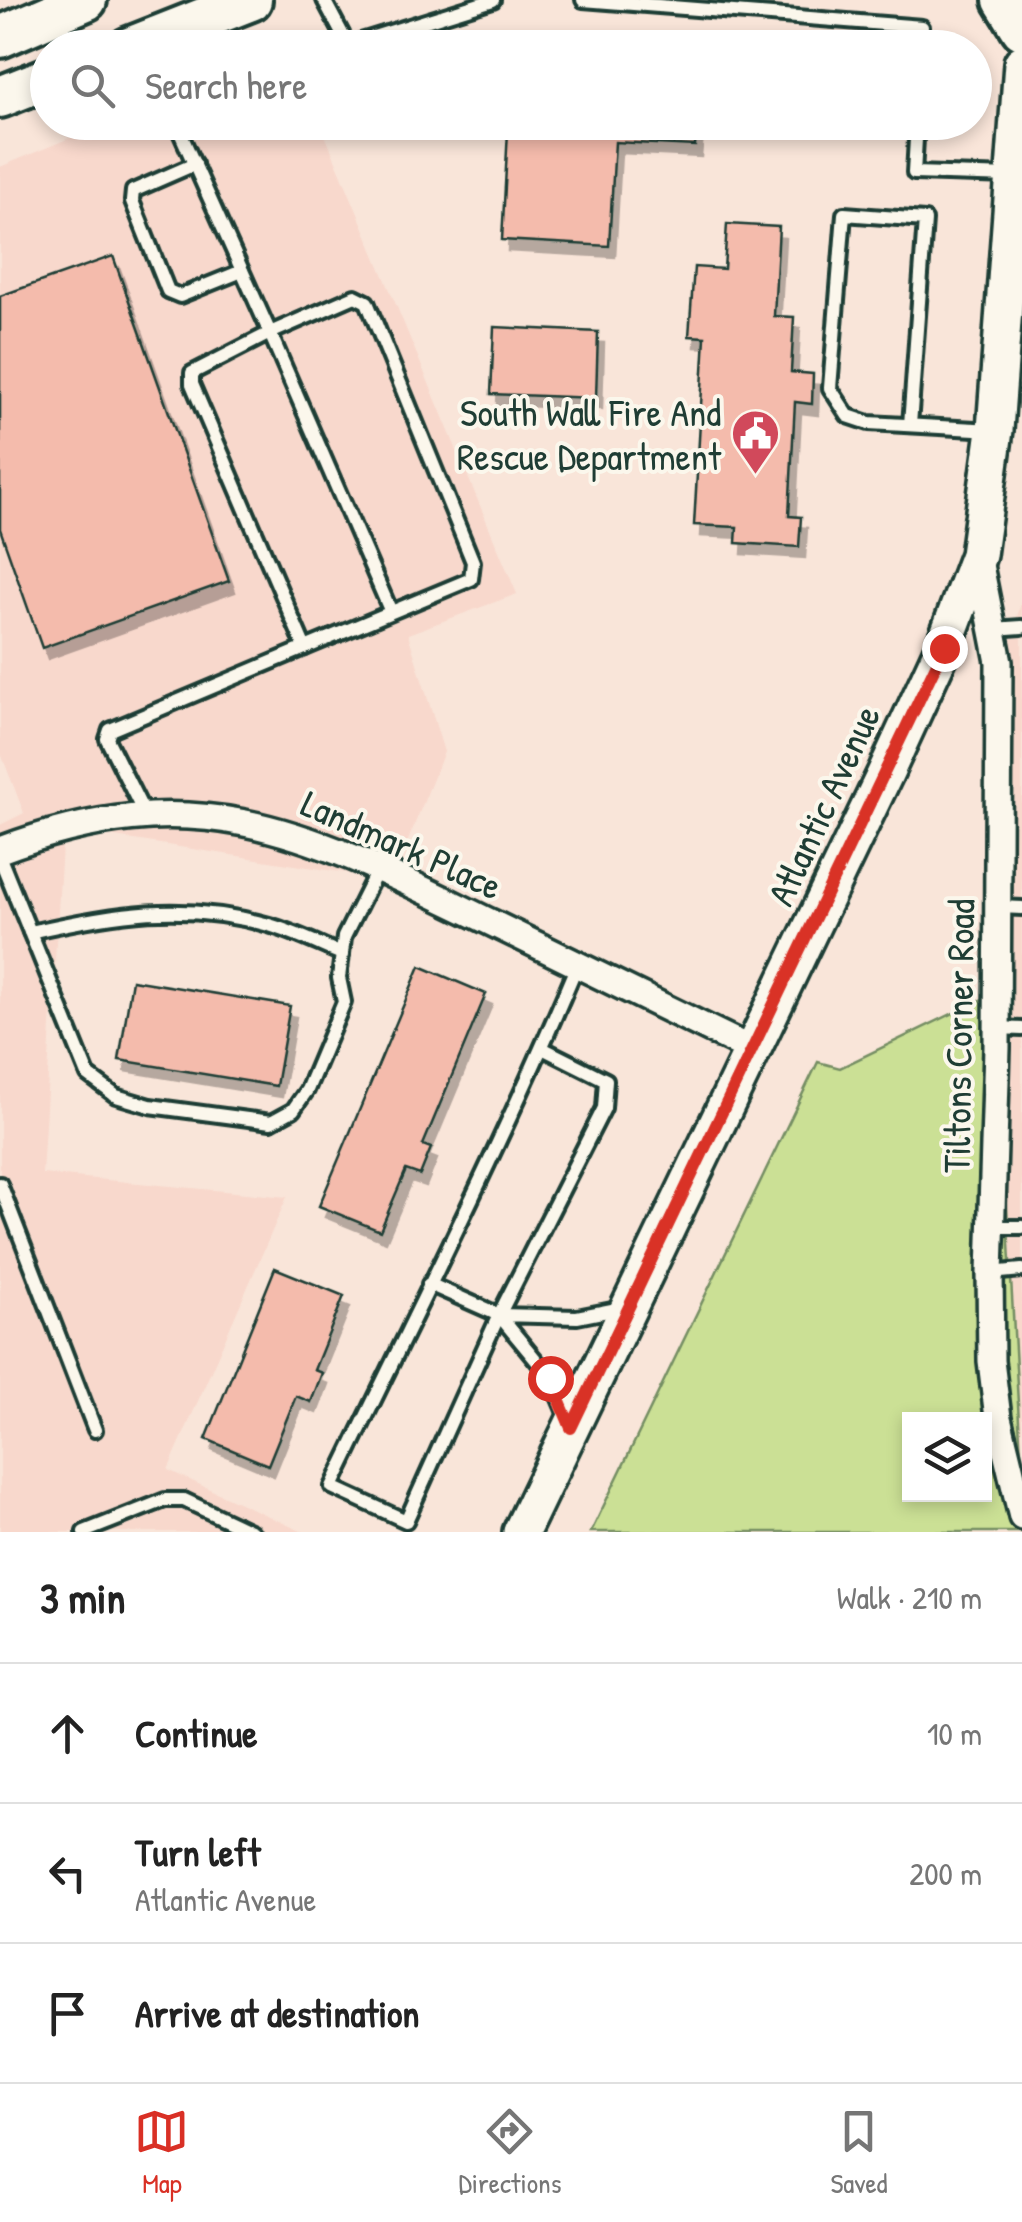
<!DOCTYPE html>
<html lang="en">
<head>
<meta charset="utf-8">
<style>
	body { margin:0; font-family:"Patrick Hand",sans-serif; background:#f6f6f6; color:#222 }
	.controls { position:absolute; right:30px; bottom:30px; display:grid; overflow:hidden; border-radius:0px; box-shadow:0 5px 15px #0003 }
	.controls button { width:90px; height:90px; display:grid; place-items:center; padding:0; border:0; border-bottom:2px solid #e0e0e0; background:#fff; color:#222; font:50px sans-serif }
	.stop { position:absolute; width:30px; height:30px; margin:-22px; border:8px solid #d93025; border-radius:50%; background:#fff }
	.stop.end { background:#d93025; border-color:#fff; box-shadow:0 2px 10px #0008 }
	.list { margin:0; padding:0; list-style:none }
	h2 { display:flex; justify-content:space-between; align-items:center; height:130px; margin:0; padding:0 40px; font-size:42px }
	h2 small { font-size:32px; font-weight:400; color:#767676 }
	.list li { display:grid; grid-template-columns:65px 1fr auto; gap:30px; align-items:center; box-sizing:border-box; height:140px; padding:0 40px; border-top:2px solid #e0e0e0 }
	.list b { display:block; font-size:38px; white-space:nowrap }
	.list p { margin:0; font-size:32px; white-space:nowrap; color:#767676 }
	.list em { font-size:32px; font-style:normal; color:#767676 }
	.icon { flex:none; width:55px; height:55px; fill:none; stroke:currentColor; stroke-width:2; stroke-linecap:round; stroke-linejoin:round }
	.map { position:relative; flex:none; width:1022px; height:1532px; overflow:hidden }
	.search { position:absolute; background:#fff; box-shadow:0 5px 15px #0003; left:30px; right:30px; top:30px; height:110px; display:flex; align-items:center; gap:25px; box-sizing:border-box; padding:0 35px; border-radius:55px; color:#767676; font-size:38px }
	.sheet { height:550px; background:#fff }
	nav { display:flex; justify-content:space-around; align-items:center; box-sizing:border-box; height:140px; border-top:2px solid #e0e0e0; background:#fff; font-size:28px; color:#767676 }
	nav a { display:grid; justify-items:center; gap:5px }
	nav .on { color:#d93025 }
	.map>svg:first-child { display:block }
</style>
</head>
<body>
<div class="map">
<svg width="1022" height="1532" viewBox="0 0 1022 1532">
	<defs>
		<filter id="shadow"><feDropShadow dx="6" dy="11" stdDeviation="0" flood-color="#0004"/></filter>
	</defs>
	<rect width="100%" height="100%" fill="#f9e5d9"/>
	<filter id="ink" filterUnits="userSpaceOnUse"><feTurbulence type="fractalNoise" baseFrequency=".01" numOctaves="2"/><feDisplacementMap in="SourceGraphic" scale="20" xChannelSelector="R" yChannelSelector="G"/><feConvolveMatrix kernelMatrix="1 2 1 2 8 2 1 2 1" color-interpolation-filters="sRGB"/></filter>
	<g filter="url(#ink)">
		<!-- built -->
		<g fill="#f8d8cc">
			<path d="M106,123H320L517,594L408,634L444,752L392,880L63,829L42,1174L287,1197L168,1470L303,1532H0V825L24,813L0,751V167Z"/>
			<path d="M1022,599V1475L995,993L998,685Z"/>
		</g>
		<!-- green -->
		<path fill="#cbe095" stroke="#758e64" stroke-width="2.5" fill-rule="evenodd" d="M995,993L1022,1475V1532H591L818,1062L840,1068ZM910,1420H984V1494H910Z"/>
		<!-- building -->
		<g fill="#f4bbac" stroke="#1f3d34" stroke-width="2.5" filter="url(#shadow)">
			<path d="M590,122H697L695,146L615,142L609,246L502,240L508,131L589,135Z"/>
			<path d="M727,224L779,227L774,316L794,317L791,372L813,374L812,404L795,402L789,516L801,517L799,547L736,543L737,527L694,525L705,337L689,336L694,267L724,269Z"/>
			<path d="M113,256L229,581L42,648L0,529V296Z"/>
			<path d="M494,327L598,332L596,398L491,394Z"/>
			<path d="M420,966L486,994L423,1145L431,1148L420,1175L406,1170L380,1231L319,1206Z"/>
			<path d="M132,980L290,1006L276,1086L119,1060Z"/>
			<path d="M275,1268L344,1296L314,1370L322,1373L311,1402L296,1396L268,1465L206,1439Z"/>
		</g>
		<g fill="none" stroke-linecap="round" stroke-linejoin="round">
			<defs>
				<g id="service">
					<path d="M324,0L348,45L493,0"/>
					<path d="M583,0L922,27L921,48"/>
					<path d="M917,122L914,173L1011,176"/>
					<path d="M195,164L133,191L132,201L168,291L180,296L242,271"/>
					<path d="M910,425L925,220L844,214L830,388L848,416L869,423L993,430"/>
					<path d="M993,629L1022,627"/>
					<path d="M305,648L471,579L473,562L367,302L355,296L270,333L391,612"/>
					<path d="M145,815L107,739L110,730L305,648L192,384V373L270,333L179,130"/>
					<path d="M0,858L88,1075L116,1096L150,1106L271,1122L293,1110L307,1090L344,1002L339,978L344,937L378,869"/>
					<path d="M999,907L1022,908"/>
					<path d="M30,932C114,913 183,901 269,925C294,932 318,944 342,954"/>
					<path d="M997,1028L1022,1029"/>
					<path d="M0,1184L95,1430"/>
					<path d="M991,1227H1022"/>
					<path d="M990,1273L1022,1270"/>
					<path d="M429,1284L499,1315L406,1521L332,1487C415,1314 503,1142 577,965"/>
					<path d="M499,1315L604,1108L606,1080L542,1048"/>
					<path d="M568,1420L550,1377L499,1315L577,1317L622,1308"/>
					<path d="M84,1532L165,1500H184L252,1532"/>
				</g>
				<g id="minor">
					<path d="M978,555L999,662L997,1048L990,1273L991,1361L998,1418L1022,1517"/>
					<path d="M0,850C203,774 311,835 492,923C579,966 666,1008 752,1050"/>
				</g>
				<path id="secondary" d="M521,1532L885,774L943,648L978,555L995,430L1022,63"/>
				<g id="trunk">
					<path d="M1004,0L1022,29"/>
					<path d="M0,37L86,0"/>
					<path d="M129,48L251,0"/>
					<path d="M0,97L48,78"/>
				</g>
			</defs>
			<!-- service casing -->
			<use href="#service" stroke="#1f3d34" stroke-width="20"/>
			<!-- minor casing -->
			<use href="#minor" stroke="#1f3d34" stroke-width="32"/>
			<!-- secondary casing -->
			<use href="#secondary" stroke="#1f3d34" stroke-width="42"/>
			<!-- trunk casing -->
			<use href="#trunk" stroke="#1f3d34" stroke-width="48"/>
			<!-- service -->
			<use href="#service" stroke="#fbf7ec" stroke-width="12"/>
			<!-- minor -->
			<use href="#minor" stroke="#fbf7ec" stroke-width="25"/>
			<!-- secondary -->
			<use href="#secondary" stroke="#fbf7ec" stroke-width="35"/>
			<!-- trunk -->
			<use href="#trunk" stroke="#fbf7ec" stroke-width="40"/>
		</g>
	</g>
	<g fill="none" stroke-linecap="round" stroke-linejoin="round" filter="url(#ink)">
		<!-- route -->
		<path stroke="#d93025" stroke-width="12" d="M550,1378L571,1428L944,648"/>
	</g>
	<!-- icons -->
	<defs>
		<symbol id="civic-pin" viewBox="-11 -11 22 30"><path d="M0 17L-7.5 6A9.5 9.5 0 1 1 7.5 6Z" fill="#d1495b" stroke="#fbf7ec"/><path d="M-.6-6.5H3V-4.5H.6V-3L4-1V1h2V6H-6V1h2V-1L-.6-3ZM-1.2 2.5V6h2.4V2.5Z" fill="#fff"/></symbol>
	</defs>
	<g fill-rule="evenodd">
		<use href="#civic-pin" x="728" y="406" width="55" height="75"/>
	</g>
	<g text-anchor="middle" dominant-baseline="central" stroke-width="8" stroke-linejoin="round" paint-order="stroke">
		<!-- poi labels -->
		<g font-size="38" fill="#1f3d34" stroke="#fbf7ec" text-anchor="end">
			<text x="721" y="412">South Wall Fire And<tspan x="721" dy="44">Rescue Department</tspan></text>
		</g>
		<!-- street labels -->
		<g font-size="38" fill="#1f3d34" stroke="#fbf7ec">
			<text transform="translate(823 805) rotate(-65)">Atlantic Avenue</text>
			<text transform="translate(402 844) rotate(24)">Landmark Place</text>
			<text transform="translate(958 1036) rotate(-89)">Tiltons Corner Road</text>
		</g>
	</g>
</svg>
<div class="controls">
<button><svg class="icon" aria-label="layers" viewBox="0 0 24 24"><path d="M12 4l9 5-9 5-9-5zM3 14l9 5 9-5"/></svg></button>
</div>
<div class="stop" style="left:550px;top:1378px"></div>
<div class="stop end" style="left:944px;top:648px"></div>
<div class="search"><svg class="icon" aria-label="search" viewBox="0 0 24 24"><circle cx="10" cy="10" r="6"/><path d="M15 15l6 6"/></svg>Search here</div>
</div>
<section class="sheet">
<h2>3 min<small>Walk · 210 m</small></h2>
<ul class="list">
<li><svg class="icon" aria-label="ahead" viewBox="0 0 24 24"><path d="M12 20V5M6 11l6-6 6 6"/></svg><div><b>Continue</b></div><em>10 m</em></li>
<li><svg class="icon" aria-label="left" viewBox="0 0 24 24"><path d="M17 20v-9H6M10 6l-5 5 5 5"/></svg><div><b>Turn left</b><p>Atlantic Avenue</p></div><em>200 m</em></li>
<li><svg class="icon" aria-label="arrive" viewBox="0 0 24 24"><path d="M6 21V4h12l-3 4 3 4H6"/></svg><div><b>Arrive at destination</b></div></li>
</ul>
</section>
<nav>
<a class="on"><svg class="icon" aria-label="map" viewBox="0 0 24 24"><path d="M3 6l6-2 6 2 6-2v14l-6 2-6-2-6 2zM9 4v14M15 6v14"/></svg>Map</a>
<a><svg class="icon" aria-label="directions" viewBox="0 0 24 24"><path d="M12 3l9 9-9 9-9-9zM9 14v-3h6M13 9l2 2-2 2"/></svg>Directions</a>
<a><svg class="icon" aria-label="saved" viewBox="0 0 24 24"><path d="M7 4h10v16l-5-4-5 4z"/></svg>Saved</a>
</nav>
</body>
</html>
